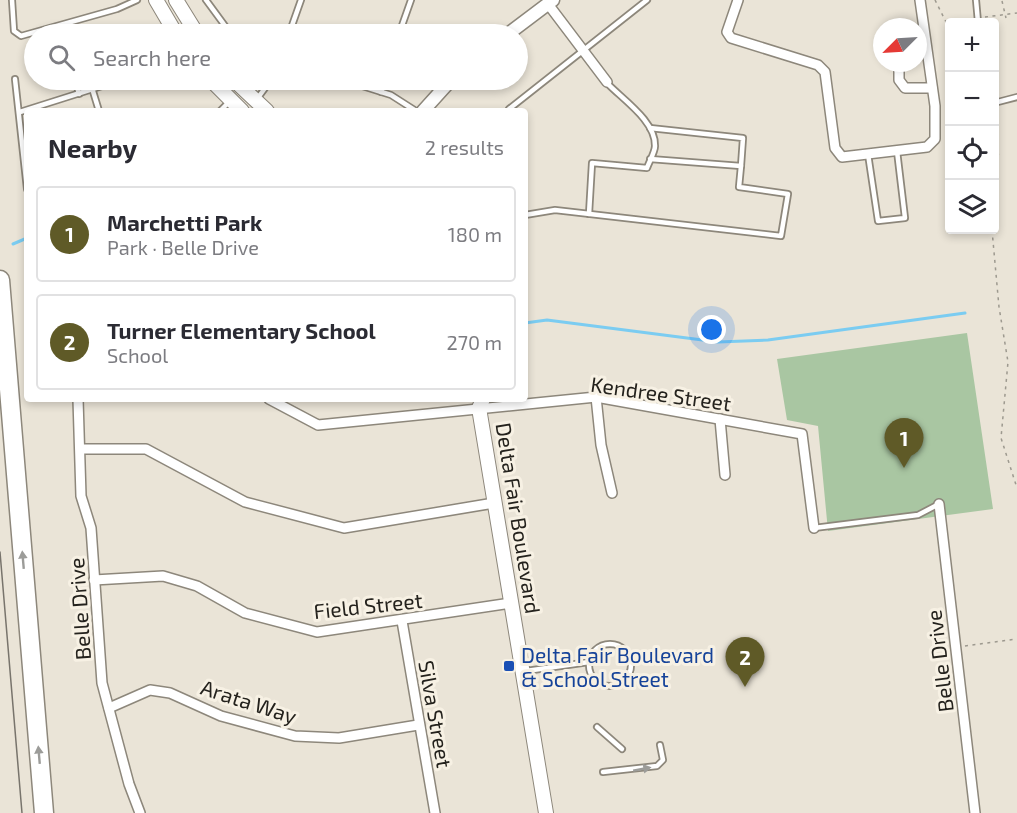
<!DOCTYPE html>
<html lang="en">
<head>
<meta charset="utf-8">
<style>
	body { margin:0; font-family:"Exo 2",sans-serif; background:#f7f7f7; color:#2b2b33 }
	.controls { position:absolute; right:18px; top:18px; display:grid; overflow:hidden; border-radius:6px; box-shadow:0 3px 9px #0003 }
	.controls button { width:54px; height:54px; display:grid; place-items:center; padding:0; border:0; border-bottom:2px solid #e1e1e2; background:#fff; color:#2b2b33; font:30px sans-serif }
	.compass { position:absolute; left:873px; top:18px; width:54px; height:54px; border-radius:50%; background:#fff; box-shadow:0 3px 9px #0003; rotate:246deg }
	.you { position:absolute; left:712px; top:330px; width:21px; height:21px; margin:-15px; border:4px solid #fff; border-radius:50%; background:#1a73e8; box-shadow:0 0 0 9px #1a73e833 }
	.badge { display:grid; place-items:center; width:39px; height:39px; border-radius:50%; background:#5f5a27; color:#fff; font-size:20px; font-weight:700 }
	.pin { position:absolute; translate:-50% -50px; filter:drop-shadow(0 2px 3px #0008) }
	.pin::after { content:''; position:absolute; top:32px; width:21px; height:18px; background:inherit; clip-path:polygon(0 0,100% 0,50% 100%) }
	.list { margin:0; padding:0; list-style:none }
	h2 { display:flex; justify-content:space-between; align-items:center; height:78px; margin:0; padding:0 24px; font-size:26px }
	h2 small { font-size:20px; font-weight:400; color:#7c7c81 }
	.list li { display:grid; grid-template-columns:39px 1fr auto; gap:18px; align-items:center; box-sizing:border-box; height:96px; margin:0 12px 12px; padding:0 12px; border:2px solid #e1e1e2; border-radius:6px }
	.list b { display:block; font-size:22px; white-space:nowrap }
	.list p { margin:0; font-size:20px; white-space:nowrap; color:#7c7c81 }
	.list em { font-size:20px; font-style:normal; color:#7c7c81 }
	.icon { flex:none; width:33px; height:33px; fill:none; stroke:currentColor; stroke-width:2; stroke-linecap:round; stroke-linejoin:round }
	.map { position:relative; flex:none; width:1017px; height:813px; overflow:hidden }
	.search { position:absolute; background:#fff; box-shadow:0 3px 9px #0003; left:24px; top:24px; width:504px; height:66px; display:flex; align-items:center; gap:15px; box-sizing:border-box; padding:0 21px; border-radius:33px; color:#7c7c81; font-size:22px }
	.panel { position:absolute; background:#fff; box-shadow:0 3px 9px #0003; left:24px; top:108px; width:504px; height:294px; border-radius:6px }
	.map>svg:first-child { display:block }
</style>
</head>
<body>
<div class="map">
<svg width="1017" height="813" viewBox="0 0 1017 813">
	<rect width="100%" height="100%" fill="#eae4d7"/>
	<!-- green -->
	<path fill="#a9c6a2" d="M967,333L993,509L828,531L818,426L787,420L777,359Z"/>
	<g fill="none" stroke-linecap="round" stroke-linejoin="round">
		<!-- stream -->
		<g stroke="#7bccf1" stroke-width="3">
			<path d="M13,244L27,238"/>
			<path d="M525,323L547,320L718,342L768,340L965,313"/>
		</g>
		<defs>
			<g id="service">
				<path d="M12,0L14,31L21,36L117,9L137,0"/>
				<path d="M206,0L231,34"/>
				<path d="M976,0L978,22"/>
				<path d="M100,34L119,29"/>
				<path d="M289,34L301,0"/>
				<path d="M399,34L411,0"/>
				<path d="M15,79L27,189"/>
				<path d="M75,80L79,94"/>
				<path d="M343,80L391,95L416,111"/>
				<path d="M92,88L99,111"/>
				<path d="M381,92L385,80"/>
				<path d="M257,99L271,80"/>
				<path d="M994,103L1017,97"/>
				<path d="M509,109L647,0"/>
				<path d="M220,111L229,102"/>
				<path d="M20,112L121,80"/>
				<path d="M650,128L743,138L741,166L650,159"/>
				<path d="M994,152L995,154"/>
				<path d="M868,154L878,221L905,218L897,151"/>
				<path d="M589,214L592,163L647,168C649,162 655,152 655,146C656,121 622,99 607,83"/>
				<path d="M525,215L555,210L781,236L788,194L739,187L741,166"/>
				<path d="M814,528L918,515L939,504"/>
				<circle cx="610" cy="665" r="21"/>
				<path d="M526,671L589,662"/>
				<path d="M597,727L622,749"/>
				<path d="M603,772L657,766L663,760L660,745"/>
			</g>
			<g id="minor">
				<path d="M738,0L727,32L731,38L818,65L825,72L835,148L842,157L927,147L935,139V106L920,0"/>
				<path d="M548,4L607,82"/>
				<path d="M903,63L899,69V80L905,88H932"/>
				<path d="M596,397L601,445L612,493"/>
				<path d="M78,399L81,496L91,528L102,683L129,784L140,813"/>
				<path d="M269,399L318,425L596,397L802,434L814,528"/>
				<path d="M720,419L725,475"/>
				<path d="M81,449H146L245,502L344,528L494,503"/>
				<path d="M939,504L975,813"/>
				<path d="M94,580L163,576L197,586L245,613L317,632L511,603"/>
				<path d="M402,621L435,813"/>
				<path d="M109,708L150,690L170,693L221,716L295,736L339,738L418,725"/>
			</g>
			<g id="tertiary">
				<path d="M508,34L553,0"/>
				<path d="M423,111L451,80"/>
			</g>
			<g id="secondary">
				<path d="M156,0L176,34"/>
				<path d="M176,0L197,34"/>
				<path d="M211,80L242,111"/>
				<path d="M234,80L267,111"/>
				<path d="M483,399L479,408L546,813"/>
			</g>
			<path id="motorway" d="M0,280L44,813"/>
		</defs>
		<!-- service casing -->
		<use href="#service" stroke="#8d877b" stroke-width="8"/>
		<!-- minor casing -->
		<use href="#minor" stroke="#8d877b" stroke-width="12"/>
		<!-- tertiary casing -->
		<use href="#tertiary" stroke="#8d877b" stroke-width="15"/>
		<!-- secondary casing -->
		<use href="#secondary" stroke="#8d877b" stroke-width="16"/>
		<!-- motorway casing -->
		<use href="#motorway" stroke="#8d877b" stroke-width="21"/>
		<!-- path -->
		<g stroke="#9d998f" stroke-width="1.5" stroke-dasharray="3 4.5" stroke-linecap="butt">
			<path d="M935,0L950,30"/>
			<path d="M1002,1L1006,18"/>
			<path d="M985,17L1017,13"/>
			<path d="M992,230L999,307L1008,362L1001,438L1017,488"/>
			<path d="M965,646L1017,639"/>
		</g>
		<!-- service -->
		<use href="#service" stroke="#fff" stroke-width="4.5"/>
		<!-- minor -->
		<use href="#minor" stroke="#fff" stroke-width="9"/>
		<!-- tertiary -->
		<use href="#tertiary" stroke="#fff" stroke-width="12"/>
		<!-- secondary -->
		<use href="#secondary" stroke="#fff" stroke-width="14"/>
		<!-- motorway -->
		<use href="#motorway" stroke="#fff" stroke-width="18"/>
		<!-- tram -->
		<path stroke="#78746c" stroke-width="1.5" d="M0,552L22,813"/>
	</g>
	<!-- one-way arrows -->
	<defs><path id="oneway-solid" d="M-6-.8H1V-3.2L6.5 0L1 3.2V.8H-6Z" transform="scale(1.5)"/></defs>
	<g fill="#9c9c99">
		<use href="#oneway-solid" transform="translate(23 560) rotate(-95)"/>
		<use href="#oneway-solid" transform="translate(39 755) rotate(-95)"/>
		<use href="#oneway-solid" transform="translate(642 769) rotate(-10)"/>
	</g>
	<!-- markers -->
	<rect fill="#1a4fb4" stroke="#f7f1e4" stroke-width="2" x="503" y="660" width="12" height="12" rx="3"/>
	<g text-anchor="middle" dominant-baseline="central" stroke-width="6" stroke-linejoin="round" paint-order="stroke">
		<!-- street labels -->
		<g font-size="21" fill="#24221d" stroke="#f7f1e4">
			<text transform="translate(661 393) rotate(8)">Kendree Street</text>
			<text transform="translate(519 518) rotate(81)">Delta Fair Boulevard</text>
			<text transform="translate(368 605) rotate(-6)">Field Street</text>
			<text transform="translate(79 609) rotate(-94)">Belle Drive</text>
			<text transform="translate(939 661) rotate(-97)">Belle Drive</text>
			<text transform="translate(249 701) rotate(18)">Arata Way</text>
			<text transform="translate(436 714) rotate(80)">Silva Street</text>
		</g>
		<!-- transit labels -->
		<g font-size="21" fill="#164399" stroke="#f7f1e4" text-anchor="start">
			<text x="521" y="654">Delta Fair Boulevard<tspan x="521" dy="24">&amp; School Street</tspan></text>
		</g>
	</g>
</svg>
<div class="controls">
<button>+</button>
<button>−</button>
<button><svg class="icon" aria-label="locate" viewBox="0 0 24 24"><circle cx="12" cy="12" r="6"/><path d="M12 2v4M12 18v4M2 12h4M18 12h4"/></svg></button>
<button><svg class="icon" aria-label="layers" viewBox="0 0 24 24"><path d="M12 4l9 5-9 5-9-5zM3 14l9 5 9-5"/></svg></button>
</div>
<svg class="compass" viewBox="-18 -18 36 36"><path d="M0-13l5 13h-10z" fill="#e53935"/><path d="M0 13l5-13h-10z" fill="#7c7c81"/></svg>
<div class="you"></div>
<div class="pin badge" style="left:904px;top:468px">1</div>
<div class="pin badge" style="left:745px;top:687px">2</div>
<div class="search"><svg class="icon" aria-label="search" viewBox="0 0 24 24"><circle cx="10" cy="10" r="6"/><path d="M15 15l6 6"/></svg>Search here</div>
<section class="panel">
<h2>Nearby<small>2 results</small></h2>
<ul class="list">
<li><span class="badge">1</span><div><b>Marchetti Park</b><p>Park · Belle Drive</p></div><em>180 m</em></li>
<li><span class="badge">2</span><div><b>Turner Elementary School</b><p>School</p></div><em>270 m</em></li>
</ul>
</section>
</div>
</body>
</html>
